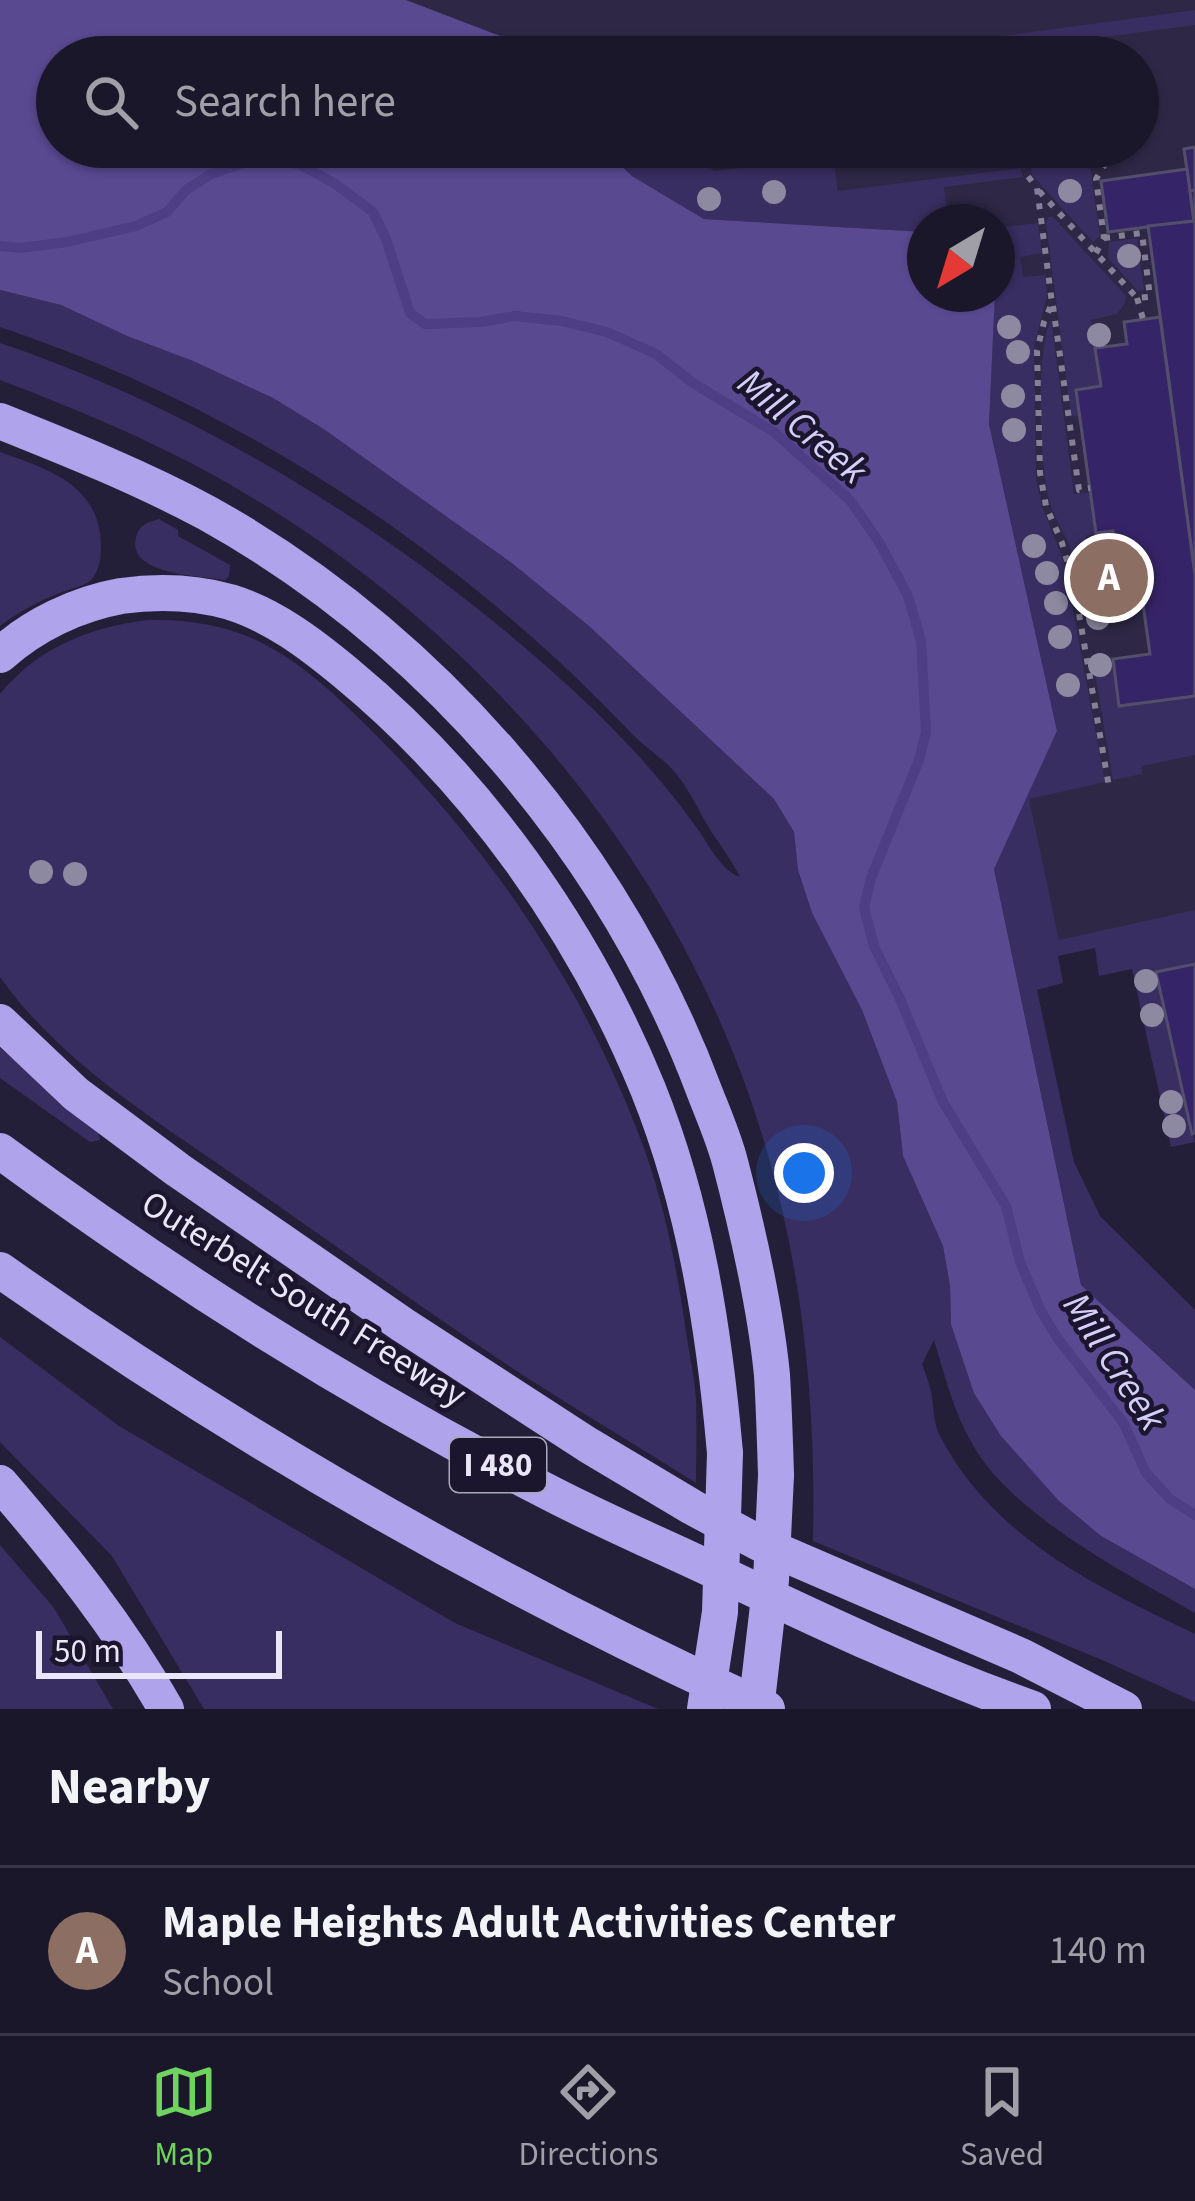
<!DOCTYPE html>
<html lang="en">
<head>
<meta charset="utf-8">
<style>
	body { margin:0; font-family:"Source Sans 3",sans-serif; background:#282436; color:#f1f3f6 }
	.compass { position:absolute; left:907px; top:204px; width:108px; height:108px; border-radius:50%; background:#1b172a; box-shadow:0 3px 9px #0004; rotate:218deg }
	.scale { position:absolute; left:36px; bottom:30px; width:246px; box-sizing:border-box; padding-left:12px; border:6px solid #e8e6f7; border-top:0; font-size:33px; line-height:42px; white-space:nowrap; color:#e8e6f7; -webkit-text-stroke:9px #1b162e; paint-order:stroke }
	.you { position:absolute; left:804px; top:1173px; width:42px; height:42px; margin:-30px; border:9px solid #fff; border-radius:50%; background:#1a73e8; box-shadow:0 0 0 18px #1a73e833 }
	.badge { display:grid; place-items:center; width:78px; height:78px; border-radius:50%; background:#6fd360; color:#fff; font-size:39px; font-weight:700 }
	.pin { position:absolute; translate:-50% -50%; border:6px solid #fff; box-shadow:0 3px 12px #0006 }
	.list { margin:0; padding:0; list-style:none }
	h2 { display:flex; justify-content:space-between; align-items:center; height:156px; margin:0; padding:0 48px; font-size:51px }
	h2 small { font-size:39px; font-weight:400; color:#a09fa8 }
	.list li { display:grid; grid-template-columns:78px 1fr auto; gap:36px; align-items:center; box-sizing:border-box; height:168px; padding:0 48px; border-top:3px solid #393647 }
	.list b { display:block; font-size:45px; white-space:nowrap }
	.list p { margin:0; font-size:39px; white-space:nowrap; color:#a09fa8 }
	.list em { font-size:39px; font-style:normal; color:#a09fa8 }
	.icon { flex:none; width:66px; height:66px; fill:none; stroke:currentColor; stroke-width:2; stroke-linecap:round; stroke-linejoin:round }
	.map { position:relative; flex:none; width:1195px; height:1709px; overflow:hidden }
	.search { position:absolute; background:#1b172a; box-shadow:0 3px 9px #0004; left:36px; right:36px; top:36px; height:132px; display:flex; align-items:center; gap:30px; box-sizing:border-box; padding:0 42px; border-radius:66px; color:#a09fa8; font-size:45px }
	.sheet { height:324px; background:#1b172a }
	nav { display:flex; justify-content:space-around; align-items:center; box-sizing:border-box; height:168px; border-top:3px solid #393647; background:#1b172a; font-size:33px; color:#a09fa8 }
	nav a { display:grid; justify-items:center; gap:6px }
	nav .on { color:#6fd360 }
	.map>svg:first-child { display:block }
</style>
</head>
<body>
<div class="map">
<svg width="1195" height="1709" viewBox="0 0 1195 1709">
	<rect width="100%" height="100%" fill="#241f38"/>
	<!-- built -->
	<path fill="#2e2846" d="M286,0H1195V921L1013,961L994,868L1057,731L989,424L995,294H997V222H925V232L602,147H1138V57H437Z"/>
	<!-- green -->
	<g fill="#392e61">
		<path d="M1195,10V25L977,54L955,57H849Z"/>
		<path d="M602,147H701L704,163L714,171L822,158L834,165L838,191L1021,168L1023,177L944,187L948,222H925V232L704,219L632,176Z"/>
		<path d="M1028,147H1087L1100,236L1093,242L1032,175Z"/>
		<path d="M1048,217H1053L1126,296L1125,303L1117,314L1091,320L1101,386L1080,417L1071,415L1046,223Z"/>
		<path d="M1038,223L1042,253L1020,257L1023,277L1045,275L1047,295L1034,347L1036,480L1043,509L1064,562L1105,782L1029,799L1059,940L1195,910V964L1156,973L1195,1142L1171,1147L1132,969L1099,976L1095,948L1058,956L1063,983L1037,990L1074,1162L1100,1216L1195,1310V1390L1081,1285L994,868L1057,731L989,424L995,294H997V228Z"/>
		<path d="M1137,238L1144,290L1138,291L1108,258L1109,242Z"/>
		<path d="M0,290L61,305L127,336L193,361L273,398L325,430L513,564L590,627L774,799L794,832L798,870L812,913L862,1010L897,1102L903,1156L943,1246L950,1286L951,1324L1059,1501L1101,1536L1195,1589V1613C1126,1573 1012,1515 973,1445C953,1411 945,1376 934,1340L922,1364C925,1373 929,1382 931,1391C934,1406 933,1423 940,1436C993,1538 1097,1587 1195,1634V1702L1102,1660L813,1541C816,1411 804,1280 768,1155C686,865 477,622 215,476C146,438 74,408 0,380V343C203,411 407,539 565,683C614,727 661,777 699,831C711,848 721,870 740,877C732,861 721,846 711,831C700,813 691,793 678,776C665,759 645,748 631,733C459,551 238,406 0,327Z"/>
		<path d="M1051,319L1074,494L1090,492L1096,533L1086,536L1091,581L1080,583C1075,568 1072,552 1066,538C1061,527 1054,516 1050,504C1040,470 1035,350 1051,319Z"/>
		<path d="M0,452C48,469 100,485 101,545C101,556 100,571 91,580C84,587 67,589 57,594C37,602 17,613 0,626Z"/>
		<path d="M159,519L178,530V536L230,565L229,576L225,580C201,576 126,575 136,537C139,525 148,522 159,519Z"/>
		<path d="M148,620C186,619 219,624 254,639C300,660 340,699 375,734C496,856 586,990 645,1151C666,1211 678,1275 687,1338C690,1358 695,1380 696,1401C697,1428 696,1456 696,1483C644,1450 592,1419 540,1386C442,1323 348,1254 253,1188C165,1126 62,1065 0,977V694C37,648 90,627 148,620Z"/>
		<path d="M1113,659L1120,706L1195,696V755L1142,766V774L1113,780L1093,661Z"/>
		<path d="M0,1048L98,1132L100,1140L90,1142L0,1078Z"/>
		<path d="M0,1337L119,1426L455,1623L658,1709H204L112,1556L0,1442Z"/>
		<path d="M0,1545L54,1608L113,1709H0Z"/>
	</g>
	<!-- forest -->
	<path fill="#594991" d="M0,0H406L555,57H57V147H602L632,176L704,219L925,232V294H995L989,424L1057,731L994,869L1081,1285L1195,1390V1589L1101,1536L1059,1501L1001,1436L974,1393L951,1324L950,1286L943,1246L903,1156L897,1102L862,1010L812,913L798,870L794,832L774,799L590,627L513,564L325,430L273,398L193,361L127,336L61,305L0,290Z"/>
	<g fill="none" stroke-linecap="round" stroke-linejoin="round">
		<!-- stream -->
		<path stroke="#4e3e85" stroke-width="10" d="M0,246L21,248L67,242L136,226L167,212L186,190L211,174L256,159L299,164L334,183L373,212L386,239L410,313L425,324L481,322L515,316L562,321L607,332L656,354L693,383L774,432L850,500L879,542L908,596L921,641L926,732L919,760L871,878L864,907L874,946L900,999L943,1102L1006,1206L1020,1262L1041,1311L1058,1339L1123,1422L1146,1473L1170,1499L1195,1515"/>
	</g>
	<!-- building -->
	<g fill="#362468" stroke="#534f6b" stroke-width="3">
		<path d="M1195,147V190L1190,191L1184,149Z"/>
		<path d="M1187,169L1194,221L1108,232L1101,181Z"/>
		<path d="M1195,190V575L1148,226L1194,221L1190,191Z"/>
		<path d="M1160,317L1195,575V696L1119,706L1113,659L1150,654L1142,597L1105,602L1100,567L1117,565L1113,531L1096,533L1076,390L1101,386L1095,348L1127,344L1124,322Z"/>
		<path d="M1195,964V1133L1192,1134L1156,972Z"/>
	</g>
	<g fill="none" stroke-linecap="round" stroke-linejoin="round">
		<!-- path -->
		<g stroke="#848096" stroke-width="6" stroke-dasharray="6 9" stroke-linecap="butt">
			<path d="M1024,147L1027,175L1037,188L1052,303L1044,322L1037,351L1040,473L1046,506L1062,543L1074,585L1109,787"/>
			<path d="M1039,191L1137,298L1157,296"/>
			<path d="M1104,238L1142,233L1150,297"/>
			<path d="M1096,253L1104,238L1096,179L1109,157"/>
			<path d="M1137,298L1143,319"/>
			<path d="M1053,306L1079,490L1090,488"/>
		</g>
		<!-- highway -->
		<g stroke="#afa3ec" stroke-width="36">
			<path d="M0,421C70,449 140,477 207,513C433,639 615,852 705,1093C714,1116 724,1139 730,1162C748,1231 765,1304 772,1375C774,1408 775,1442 776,1475"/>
			<path d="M0,655C33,625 77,604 121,596C158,591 194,592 230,602C273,615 311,644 346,673C478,782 583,930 648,1089C695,1206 714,1328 725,1453"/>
			<path d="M0,1022L76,1094L178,1170L403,1325L588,1445L692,1507L759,1543L1021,1656L1124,1709"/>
			<path d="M0,1151C174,1279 357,1395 550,1493C604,1521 660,1545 715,1571C820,1621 924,1670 1033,1709"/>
			<path d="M0,1270C244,1442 495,1585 767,1709"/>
			<path d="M0,1483C62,1555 119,1626 166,1709"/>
		</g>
		<!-- highway-bridge -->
		<g stroke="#afa3ec" stroke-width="36">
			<path d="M705,1709L720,1612L725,1453"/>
			<path d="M756,1709L771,1580L776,1475"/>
		</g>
	</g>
	<!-- trees -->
	<g fill="#8c89a0">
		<circle cx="1070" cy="191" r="12"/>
		<circle cx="774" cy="192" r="12"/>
		<circle cx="709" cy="199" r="12"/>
		<circle cx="1129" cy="256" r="12"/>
		<circle cx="1009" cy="327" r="12"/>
		<circle cx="1099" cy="335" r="12"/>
		<circle cx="1018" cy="352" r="12"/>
		<circle cx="1013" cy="396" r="12"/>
		<circle cx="1014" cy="430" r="12"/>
		<circle cx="1034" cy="546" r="12"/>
		<circle cx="1047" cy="573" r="12"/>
		<circle cx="1056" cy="603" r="12"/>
		<circle cx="1098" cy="618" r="12"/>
		<circle cx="1060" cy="637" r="12"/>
		<circle cx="1100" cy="665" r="12"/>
		<circle cx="1068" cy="685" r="12"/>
		<circle cx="41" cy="872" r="12"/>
		<circle cx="75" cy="874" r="12"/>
		<circle cx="1146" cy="981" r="12"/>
		<circle cx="1152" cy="1015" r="12"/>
		<circle cx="1171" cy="1102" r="12"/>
		<circle cx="1174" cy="1126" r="12"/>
	</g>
	<g text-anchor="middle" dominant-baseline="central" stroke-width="9" stroke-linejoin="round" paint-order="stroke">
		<!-- shield labels -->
		<rect fill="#1b162e" stroke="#aaa8bb" stroke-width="3" x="450" y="1438" width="96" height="54" rx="9"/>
		<g font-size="33" font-weight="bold" fill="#e8e6f7">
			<text x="498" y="1465">I 480</text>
		</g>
		<!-- street labels -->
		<g font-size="36" fill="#e8e6f7" stroke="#1b162e">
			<text transform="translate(304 1299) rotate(32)">Outerbelt South Freeway</text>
		</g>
		<!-- water labels -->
		<g font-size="39" font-style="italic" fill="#d4cff8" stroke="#1b162e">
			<text transform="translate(802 427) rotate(40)">Mill Creek</text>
			<text transform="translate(1114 1362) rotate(57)">Mill Creek</text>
		</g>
	</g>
</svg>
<svg class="compass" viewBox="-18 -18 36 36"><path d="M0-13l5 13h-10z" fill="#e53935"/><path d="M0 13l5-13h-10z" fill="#a09fa8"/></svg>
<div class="scale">50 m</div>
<div class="you"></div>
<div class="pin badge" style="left:1109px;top:578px;background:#8d6e63">A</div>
<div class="search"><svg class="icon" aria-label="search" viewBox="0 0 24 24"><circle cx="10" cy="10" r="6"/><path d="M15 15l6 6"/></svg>Search here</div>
</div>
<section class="sheet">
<h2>Nearby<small></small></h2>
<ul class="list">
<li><span class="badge" style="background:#8d6e63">A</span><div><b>Maple Heights Adult Activities Center</b><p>School</p></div><em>140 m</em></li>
</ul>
</section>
<nav>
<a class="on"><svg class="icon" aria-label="map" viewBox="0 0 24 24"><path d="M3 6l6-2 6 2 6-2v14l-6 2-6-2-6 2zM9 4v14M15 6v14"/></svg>Map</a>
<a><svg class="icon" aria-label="directions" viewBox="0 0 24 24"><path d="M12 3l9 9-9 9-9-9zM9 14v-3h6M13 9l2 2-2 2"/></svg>Directions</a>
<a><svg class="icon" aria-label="saved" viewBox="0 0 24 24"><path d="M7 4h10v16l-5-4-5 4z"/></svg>Saved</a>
</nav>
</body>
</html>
